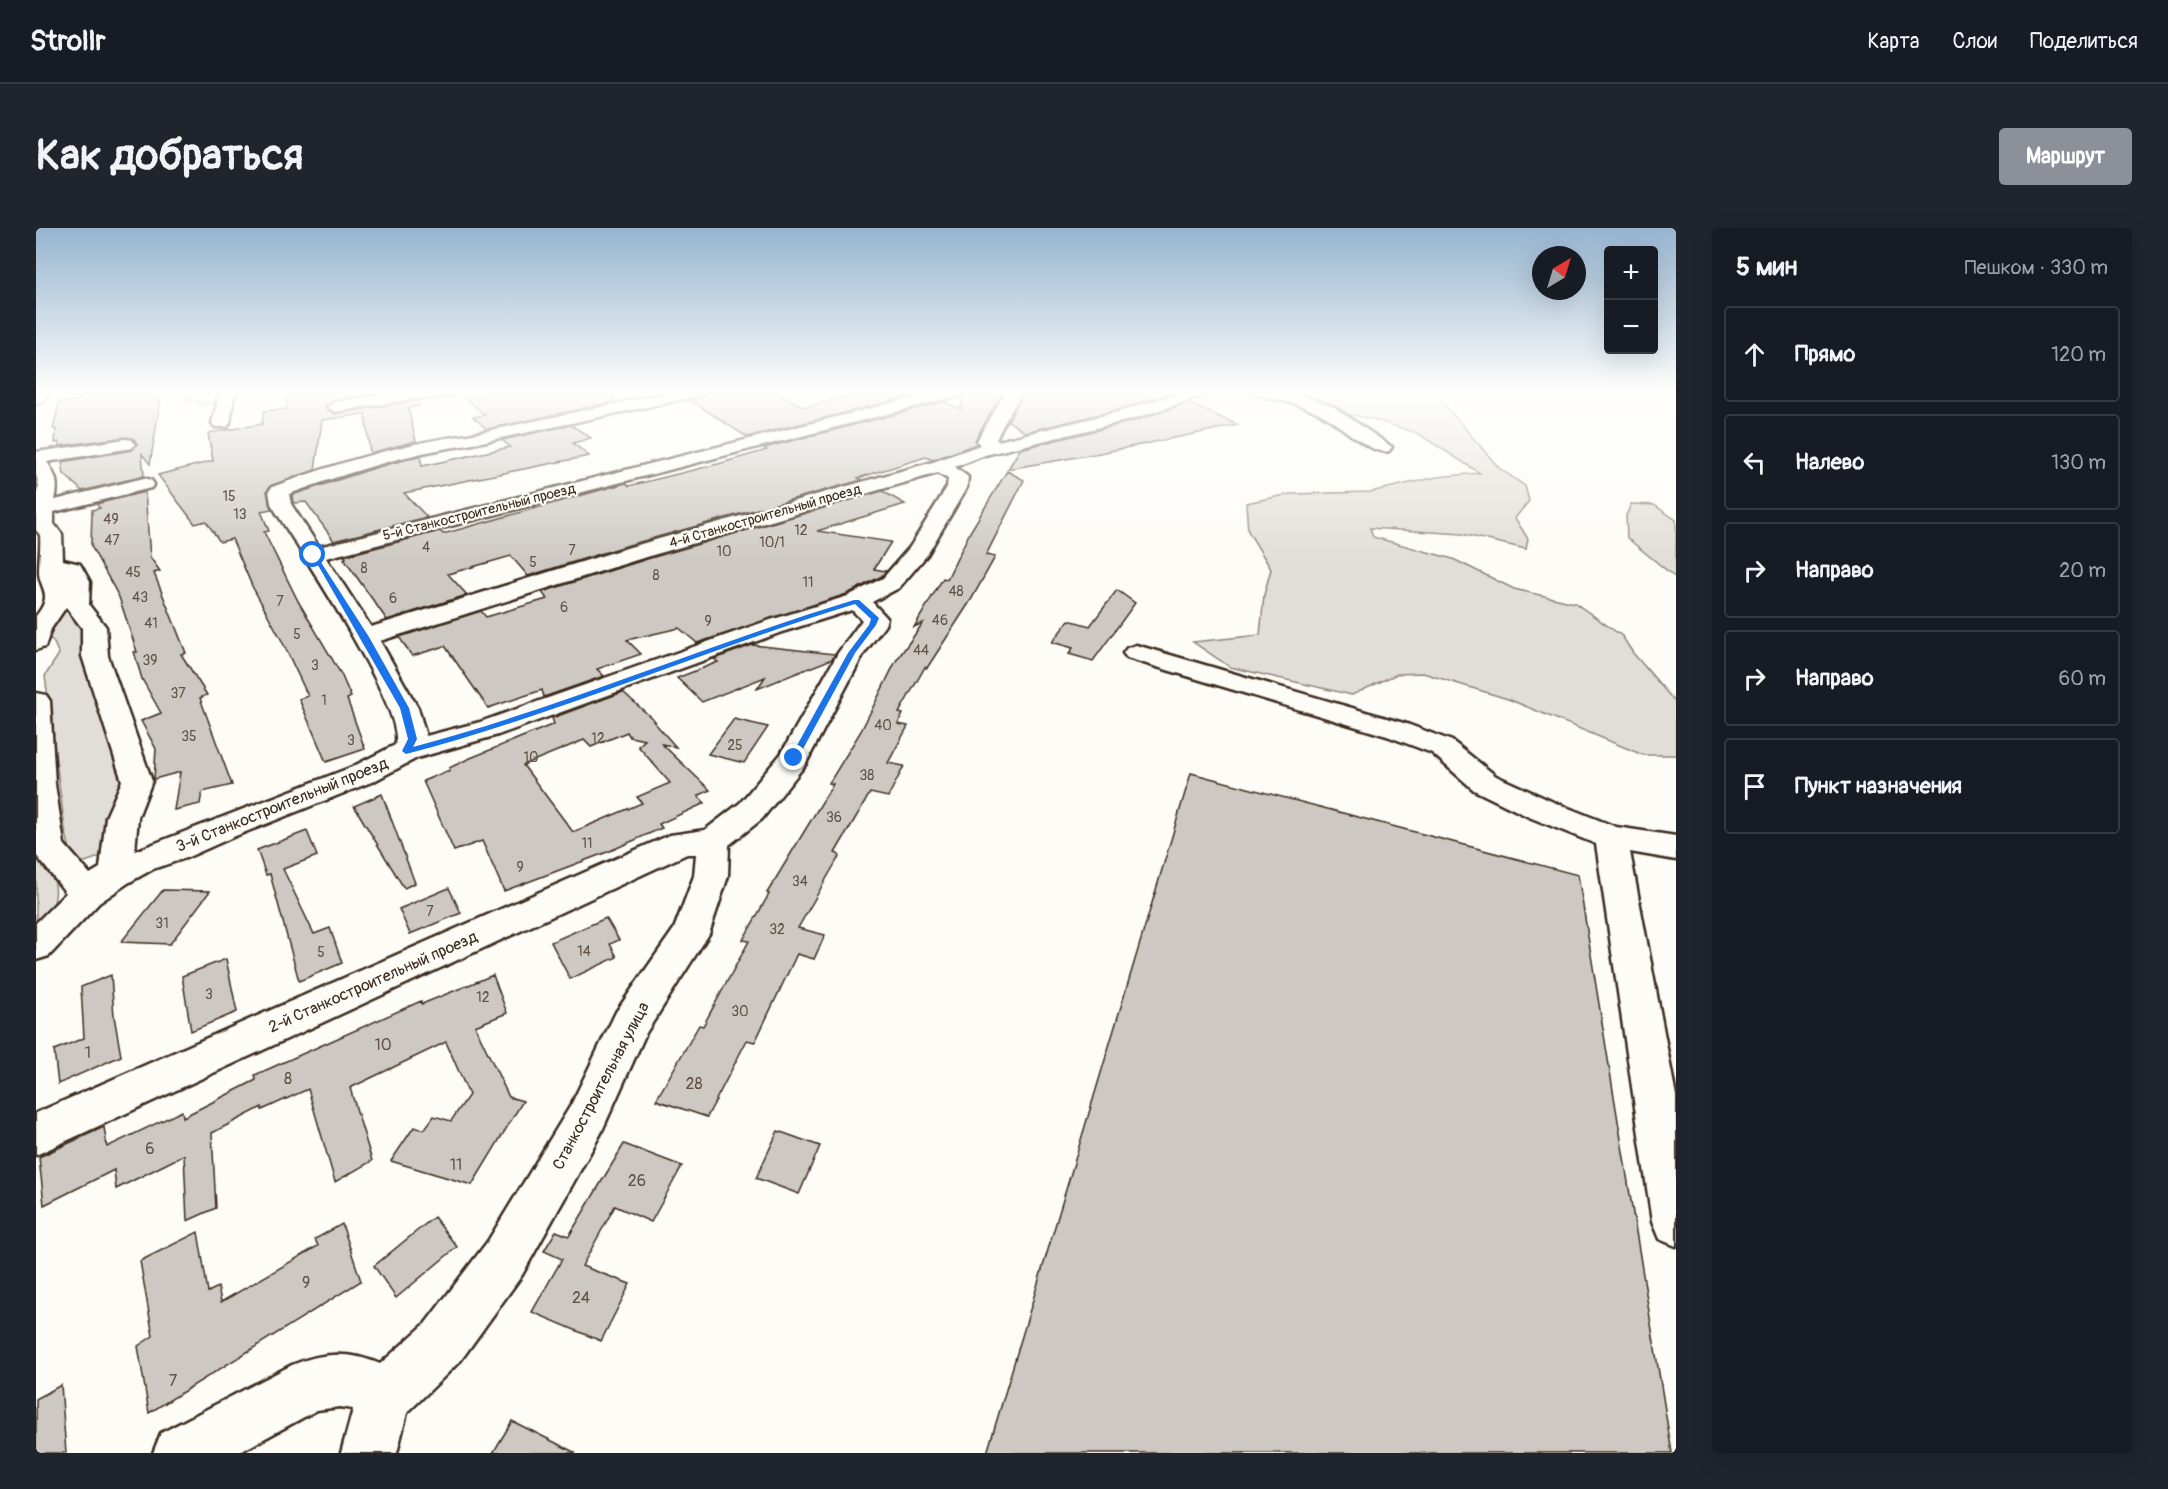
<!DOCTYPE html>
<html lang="ru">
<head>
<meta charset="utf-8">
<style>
	body { margin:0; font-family:Pangolin,sans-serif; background:#20242c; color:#f1f3f6 }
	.controls { position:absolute; right:18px; top:18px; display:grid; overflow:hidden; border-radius:6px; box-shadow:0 6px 24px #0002 }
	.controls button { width:54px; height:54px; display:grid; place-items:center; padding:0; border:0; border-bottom:2px solid #363941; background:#171b24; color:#f1f3f6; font:30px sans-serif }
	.compass { position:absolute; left:1496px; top:18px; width:54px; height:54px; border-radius:50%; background:#171b24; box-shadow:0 6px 24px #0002; rotate:38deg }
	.stop { position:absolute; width:18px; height:18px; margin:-14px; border:4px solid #1a73e8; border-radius:50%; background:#fff }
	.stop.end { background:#1a73e8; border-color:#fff; box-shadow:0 2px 6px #0008 }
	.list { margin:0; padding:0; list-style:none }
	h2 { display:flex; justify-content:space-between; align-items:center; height:78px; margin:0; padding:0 24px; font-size:26px }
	h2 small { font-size:20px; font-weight:400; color:#9ea1a6 }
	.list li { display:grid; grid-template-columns:39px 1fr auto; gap:18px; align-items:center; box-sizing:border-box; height:96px; margin:0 12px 12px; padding:0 12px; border:2px solid #363941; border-radius:6px }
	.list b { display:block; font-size:22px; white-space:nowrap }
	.list em { font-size:20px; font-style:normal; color:#9ea1a6 }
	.icon { flex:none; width:33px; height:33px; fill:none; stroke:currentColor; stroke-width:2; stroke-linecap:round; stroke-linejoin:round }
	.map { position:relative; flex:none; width:1640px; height:1225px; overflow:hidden; border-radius:6px }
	header { display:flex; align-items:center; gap:36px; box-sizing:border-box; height:84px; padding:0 30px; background:#171b24; border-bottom:2px solid #363941 }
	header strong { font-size:28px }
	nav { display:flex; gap:33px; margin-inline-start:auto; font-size:21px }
	.intro { display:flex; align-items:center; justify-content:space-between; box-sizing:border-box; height:144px; padding:0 36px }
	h1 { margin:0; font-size:42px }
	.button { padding:15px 27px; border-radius:6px; background:#8c9099; color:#fff; font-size:21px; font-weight:700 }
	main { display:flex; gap:36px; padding:0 36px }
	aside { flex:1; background:#171b24; border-radius:6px; box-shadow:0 6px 24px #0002 }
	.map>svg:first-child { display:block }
</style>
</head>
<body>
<header>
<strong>Strollr</strong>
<nav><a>Карта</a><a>Слои</a><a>Поделиться</a></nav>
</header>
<div class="intro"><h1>Как добраться</h1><a class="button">Маршрут</a></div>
<main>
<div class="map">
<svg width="1640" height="1225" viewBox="0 0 1640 1225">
	<rect width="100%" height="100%" fill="#fdfcf7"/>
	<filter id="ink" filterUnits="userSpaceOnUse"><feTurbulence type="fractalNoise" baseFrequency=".0167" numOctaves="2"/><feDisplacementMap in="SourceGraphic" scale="12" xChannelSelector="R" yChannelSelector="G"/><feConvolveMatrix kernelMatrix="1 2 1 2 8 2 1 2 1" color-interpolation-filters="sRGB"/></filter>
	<g filter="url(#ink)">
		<!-- green -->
		<g fill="#e1ded7" stroke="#8e847a" stroke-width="1.5">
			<path d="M150,163H199L193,174L164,177L162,172L150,173Z"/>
			<path d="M1279,163H1397L1463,240L1489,258L1493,273L1479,290L1492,311L1490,321L1426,306L1334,300L1337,309L1417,331L1478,361L1539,375L1586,408L1597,425L1640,475V527H1607L1472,471L1387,445L1361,446L1316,467L1194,439L1157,414L1224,407L1228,367L1235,341L1212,303L1210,275L1254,266L1334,264L1401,249L1444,245L1381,205L1336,191L1310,186L1293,176L1249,164Z"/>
			<path d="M1595,276L1618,277L1640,292V350L1591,310L1590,288Z"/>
			<path d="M25,375L44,388L90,557L69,627L49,634H37L29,601L9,448L23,426L17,413L12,409L18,395L27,385Z"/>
			<path d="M0,627C28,650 24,679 0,703Z"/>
		</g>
		<!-- building -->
		<g fill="#cdc8c2" stroke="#3b2a1e" stroke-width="1.5" fill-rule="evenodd">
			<path d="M47,163H126L114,236L106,226L108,248L46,263L28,246L26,234L96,222L101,216L98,211L90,209L24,218L23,214L19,215L20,201H17L23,175L44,172Z"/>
			<path d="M268,163H353L298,172L289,180L299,186L376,173H383V178L372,180L380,213L334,225L329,186L286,192L279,242L234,258L231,263L236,281L225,283L233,303L228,304L262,373L305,446L315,469L311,471L329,521L290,534L263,471L272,468L245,411L216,358L196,311L184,314L170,293L159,296L122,247L177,233L172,205L226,196L228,183L250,181L251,167Z"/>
			<path d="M456,163H577L578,174L451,201L437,189L449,187L428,169Z"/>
			<path d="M672,163H737L768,179L834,163L888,165L711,209L654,172L663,170Z"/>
			<path d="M933,163H967L939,212L940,216L897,232L890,229L822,250L826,252L593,317L492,348L475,328L412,346L431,367L351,392L308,331L310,330L308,328L404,303L407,306L590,255L593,258L682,236L731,222L728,220L908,174L925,181L926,169L931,167Z"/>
			<path d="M988,163H1124L1132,166L1085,181L989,204L972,193Z"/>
			<path d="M1152,175L1202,197L1059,226L972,241L984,221L1098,193Z"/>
			<path d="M535,197L555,210L537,215L553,228L368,265L391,289L298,313L270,274L257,275L256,267L342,239L384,228L386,238L474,219L466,212Z"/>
			<path d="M971,243L988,252L950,327L959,329L935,372L891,440L889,439L863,485L867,486L862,496L872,498L852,535L868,538L852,569L834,565L799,625L804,627L762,700L789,707L778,731L761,726L719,814L711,812L671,889L620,872L663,797L667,798L713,713L707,712L733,666L731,665L797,556L793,555L825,503L860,433L887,395L878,399L907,350L911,351L934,304Z"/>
			<path d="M846,263L869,276L781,303L855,314L838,341L850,343L846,348L811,366L661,415L643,400L591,412L605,426L561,441L568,448L508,469L506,462L452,480L409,418L376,428L363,409L445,383L450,389L511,371L506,364L611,331Z"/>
			<path d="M109,264L114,329L124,343L118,345L150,425L145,426L171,467L164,470L196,557L166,564L164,576L138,582L144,544L118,551L120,521L105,493L125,485L106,451L98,424H101L83,369L55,318L56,282L64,280L60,276Z"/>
			<path d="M1081,362L1099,375L1057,433L1033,426L1037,420L1016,414L1033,392L1054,398Z"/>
			<path d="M716,417L753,421L799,426L796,431L721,461L729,449L666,474L641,450L682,434L678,431Z"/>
			<path d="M587,464L619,493H617L640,519L626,516L674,562L662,568L669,575L623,596L626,600L574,623L468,663L446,613L418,623L387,553L414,542L413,540L432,531L518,496L516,490ZM591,504L594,509L609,512L602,518L634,555L601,569L606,575L537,604L487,537L548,512L555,519Z"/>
			<path d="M698,491L732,499L708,535L672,526Z"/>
			<path d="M1155,545L1542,647L1636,1225H951Z"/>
			<path d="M346,566L379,655L368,660L318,578Z"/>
			<path d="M271,603L281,628L247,641L278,706L294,700L306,735L263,753L234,646L230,647L221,622Z"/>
			<path d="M413,660L425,685L374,706L363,681Z"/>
			<path d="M127,662L174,663L134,716L85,714Z"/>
			<path d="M570,690L583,712L574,716L581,729L534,751L515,714Z"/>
			<path d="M190,731L201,784L155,803L146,748Z"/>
			<path d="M75,747L78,788L85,828L22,856L18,822L48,810L45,759Z"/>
			<path d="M457,747L471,785L439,798L473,869L487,873L436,957L355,933L378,899L388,902L398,888L415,893L433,867L410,814L314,860L336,933L299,954L272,861L226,882V879L176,905L180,980L151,993L148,927L80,961L78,942L8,977L3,929L68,899L71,919L146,883L147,889L220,852L219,847L385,773L386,776Z"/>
			<path d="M742,903L784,918L763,966L720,950Z"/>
			<path d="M588,916L646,938L615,994L579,978L546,1038L594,1056L565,1113L496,1084L526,1031L508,1023L520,1003L533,1008Z"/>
			<path d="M398,989L421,1019L360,1070L338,1038Z"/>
			<path d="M306,996L325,1053L113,1185L102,1118L117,1108L104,1033L162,1004L172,1064L182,1059L185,1074L282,1018L279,1011Z"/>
			<path d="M25,1157L30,1225H0V1171Z"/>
			<path d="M476,1193L540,1225H457Z"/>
		</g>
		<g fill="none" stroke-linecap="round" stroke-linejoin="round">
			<defs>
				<g id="minor">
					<path d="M0,163H16L6,174L0,176Z"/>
					<path d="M184,163H202L198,168L194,195L191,199H179L176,195Z"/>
					<path d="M366,163H421L413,168L376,171L299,184L291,179L299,174Z"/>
					<path d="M640,163H670L662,168L432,217C371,225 311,245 253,266L255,276L283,319L904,163H931L929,166L290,330L335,399L594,319L897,234L944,217L941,213C950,195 961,180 970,163H986C978,180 967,194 960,212L962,213L1086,183L1149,163H1173L1171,166L1097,191L949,227L919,239L932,249L931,259L891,327L863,360L836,374L851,390L849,397L827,427L769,537L726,591L693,617L692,648L673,706L610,805L565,905L486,1047L425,1132L371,1185L361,1225H305L317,1181L303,1179L281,1182L202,1225H117L125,1205L256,1137C287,1124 313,1123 344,1136L389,1096L452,1013L535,877L580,784L638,701L658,648L660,626H651L0,927V885L634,607L669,602L704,575L745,526L802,425L826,392L816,382L746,404L462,507L381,530L338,553L197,609L150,630L117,641L92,655L63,675L13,728L0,732V695L30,665L0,627V465L10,467L14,473L19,556L28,616L54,646L64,640L70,589L86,553L46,428V400L30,379L15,401L9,419L0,422V388C19,365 2,360 3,342C3,330 5,319 4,307L0,302V268L3,258L0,246V224L90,211L96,212L99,216L96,220L90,221L11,234C20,248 23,255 19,272L108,250L115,252L118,256L115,260L18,284V296L26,306L27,332L44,336L54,354L53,377L70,399L72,428L116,553L102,589L99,623L316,539L359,517C373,485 257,312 235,276L233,263L236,259C299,236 366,215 432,207ZM902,245L912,251L911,259L874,319L847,350L812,368L728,394L444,494L390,508L382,480L344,413L610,329Z"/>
					<path d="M1216,163L1257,164L1298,179L1356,219L1353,223C1335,228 1303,195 1285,186C1264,175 1241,172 1218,166Z"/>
					<path d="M1100,417L1371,496L1416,513L1460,548L1515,573L1580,599L1640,608V632L1594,624L1640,868V1018L1623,1011L1616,994L1560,616L1493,589L1438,562L1396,525L1351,508L1091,430L1087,425L1091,420Z"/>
				</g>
			</defs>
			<!-- minor casing -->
			<use href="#minor" stroke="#3b2a1e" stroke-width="5"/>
			<!-- minor -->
			<use href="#minor" fill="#fdfcf7" fill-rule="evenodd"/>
		</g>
	</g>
	<!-- sky -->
	<linearGradient id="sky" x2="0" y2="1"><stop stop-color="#96b4d0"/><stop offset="0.49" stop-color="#fefefb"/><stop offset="1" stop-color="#fefefb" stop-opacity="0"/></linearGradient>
	<rect width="1640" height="334" fill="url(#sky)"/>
	<!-- route -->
	<path fill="#1a73e8" d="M275,325H279L333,409L373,480L381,511L377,519C527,479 670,417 818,372H823L843,390L840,397L819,425L761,532L754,530L812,425L833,397L835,391L819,376C668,422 523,486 370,526L366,523L372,511L364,480Z"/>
	<g text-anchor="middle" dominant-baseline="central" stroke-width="4.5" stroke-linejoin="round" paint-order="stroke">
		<!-- number labels -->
		<g font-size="14" fill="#605247">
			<text x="193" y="268">15</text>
			<text x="204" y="286">13</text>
			<text x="75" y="291">49</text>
			<text x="765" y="302">12</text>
			<text x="76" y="312">47</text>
			<text x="736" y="314">10/1</text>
			<text x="390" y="319">4</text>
			<text x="536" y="322">7</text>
			<text x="688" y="323">10</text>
			<text x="497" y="334">5</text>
			<text x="328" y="340">8</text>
			<text x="97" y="344">45</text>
			<text x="620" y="347">8</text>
			<text x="772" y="354">11</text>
			<text x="920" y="363">48</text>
			<text x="104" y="369">43</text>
			<text x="357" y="370">6</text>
			<text x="244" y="373">7</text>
			<text x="528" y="379">6</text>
			<text x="904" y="392">46</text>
			<text x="672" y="393">9</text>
			<text x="115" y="395">41</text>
			<text x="261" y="406">5</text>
			<text x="885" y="422">44</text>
			<text x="114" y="432">39</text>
			<text x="279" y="437">3</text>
			<text x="142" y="465">37</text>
			<text x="288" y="472">1</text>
			<text x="847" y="497">40</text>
			<text x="153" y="508">35</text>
			<text x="562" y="510">12</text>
			<text x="315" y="512">3</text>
			<text x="699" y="517">25</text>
			<text x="495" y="529">10</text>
			<text x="831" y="547">38</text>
			<text x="798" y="589">36</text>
			<text x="551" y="615">11</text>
			<text x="484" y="639">9</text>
			<text x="764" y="653">34</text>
			<text x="394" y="683">7</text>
			<text x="126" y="695">31</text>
			<text x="741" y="701">32</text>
			<text x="548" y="723">14</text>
			<text x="285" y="724">5</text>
			<text x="173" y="766">3</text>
			<text x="447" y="769">12</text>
			<text x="704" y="783">30</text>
		</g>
		<!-- far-street labels -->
		<g font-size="14" fill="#3b2a1e" stroke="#fdfcf7">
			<text transform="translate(443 284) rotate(-14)">5-й Станкостроительный проезд</text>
			<text transform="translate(729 288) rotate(-16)">4-й Станкостроительный проезд</text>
		</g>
		<!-- street labels -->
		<g font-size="16" fill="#3b2a1e" stroke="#fdfcf7">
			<text transform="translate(246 577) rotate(-22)">3-й Станкостроительный проезд</text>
			<text transform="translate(337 754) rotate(-24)">2-й Станкостроительный проезд</text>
			<text transform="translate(565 858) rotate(-62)">Станкостроительная улица</text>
		</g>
		<!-- near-number labels -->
		<g font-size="16" fill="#605247">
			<text x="347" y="817">10</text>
			<text x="52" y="825">1</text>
			<text x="252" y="851">8</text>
			<text x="658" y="856">28</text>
			<text x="114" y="921">6</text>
			<text x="420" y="937">11</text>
			<text x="601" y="953">26</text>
			<text x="270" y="1055">9</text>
			<text x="545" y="1070">24</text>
			<text x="137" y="1153">7</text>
		</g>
	</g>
</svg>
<div class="controls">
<button>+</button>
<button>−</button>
</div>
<svg class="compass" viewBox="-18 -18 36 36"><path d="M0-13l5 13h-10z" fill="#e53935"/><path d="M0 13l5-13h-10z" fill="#9ea1a6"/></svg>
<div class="stop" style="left:277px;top:327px"></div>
<div class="stop end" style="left:758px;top:530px"></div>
</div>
<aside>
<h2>5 мин<small>Пешком · 330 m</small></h2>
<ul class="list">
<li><svg class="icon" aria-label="ahead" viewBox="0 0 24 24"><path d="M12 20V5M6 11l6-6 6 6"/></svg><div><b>Прямо</b></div><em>120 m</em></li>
<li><svg class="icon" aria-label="left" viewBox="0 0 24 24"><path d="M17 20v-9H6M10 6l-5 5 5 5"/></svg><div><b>Налево</b></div><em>130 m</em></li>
<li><svg class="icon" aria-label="right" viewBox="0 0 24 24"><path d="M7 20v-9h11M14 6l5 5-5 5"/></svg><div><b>Направо</b></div><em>20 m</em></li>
<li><svg class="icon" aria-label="right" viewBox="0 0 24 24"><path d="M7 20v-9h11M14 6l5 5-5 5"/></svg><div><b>Направо</b></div><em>60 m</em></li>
<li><svg class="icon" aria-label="arrive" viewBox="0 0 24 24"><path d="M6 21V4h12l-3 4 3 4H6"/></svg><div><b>Пункт назначения</b></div></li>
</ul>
</aside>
</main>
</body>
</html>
